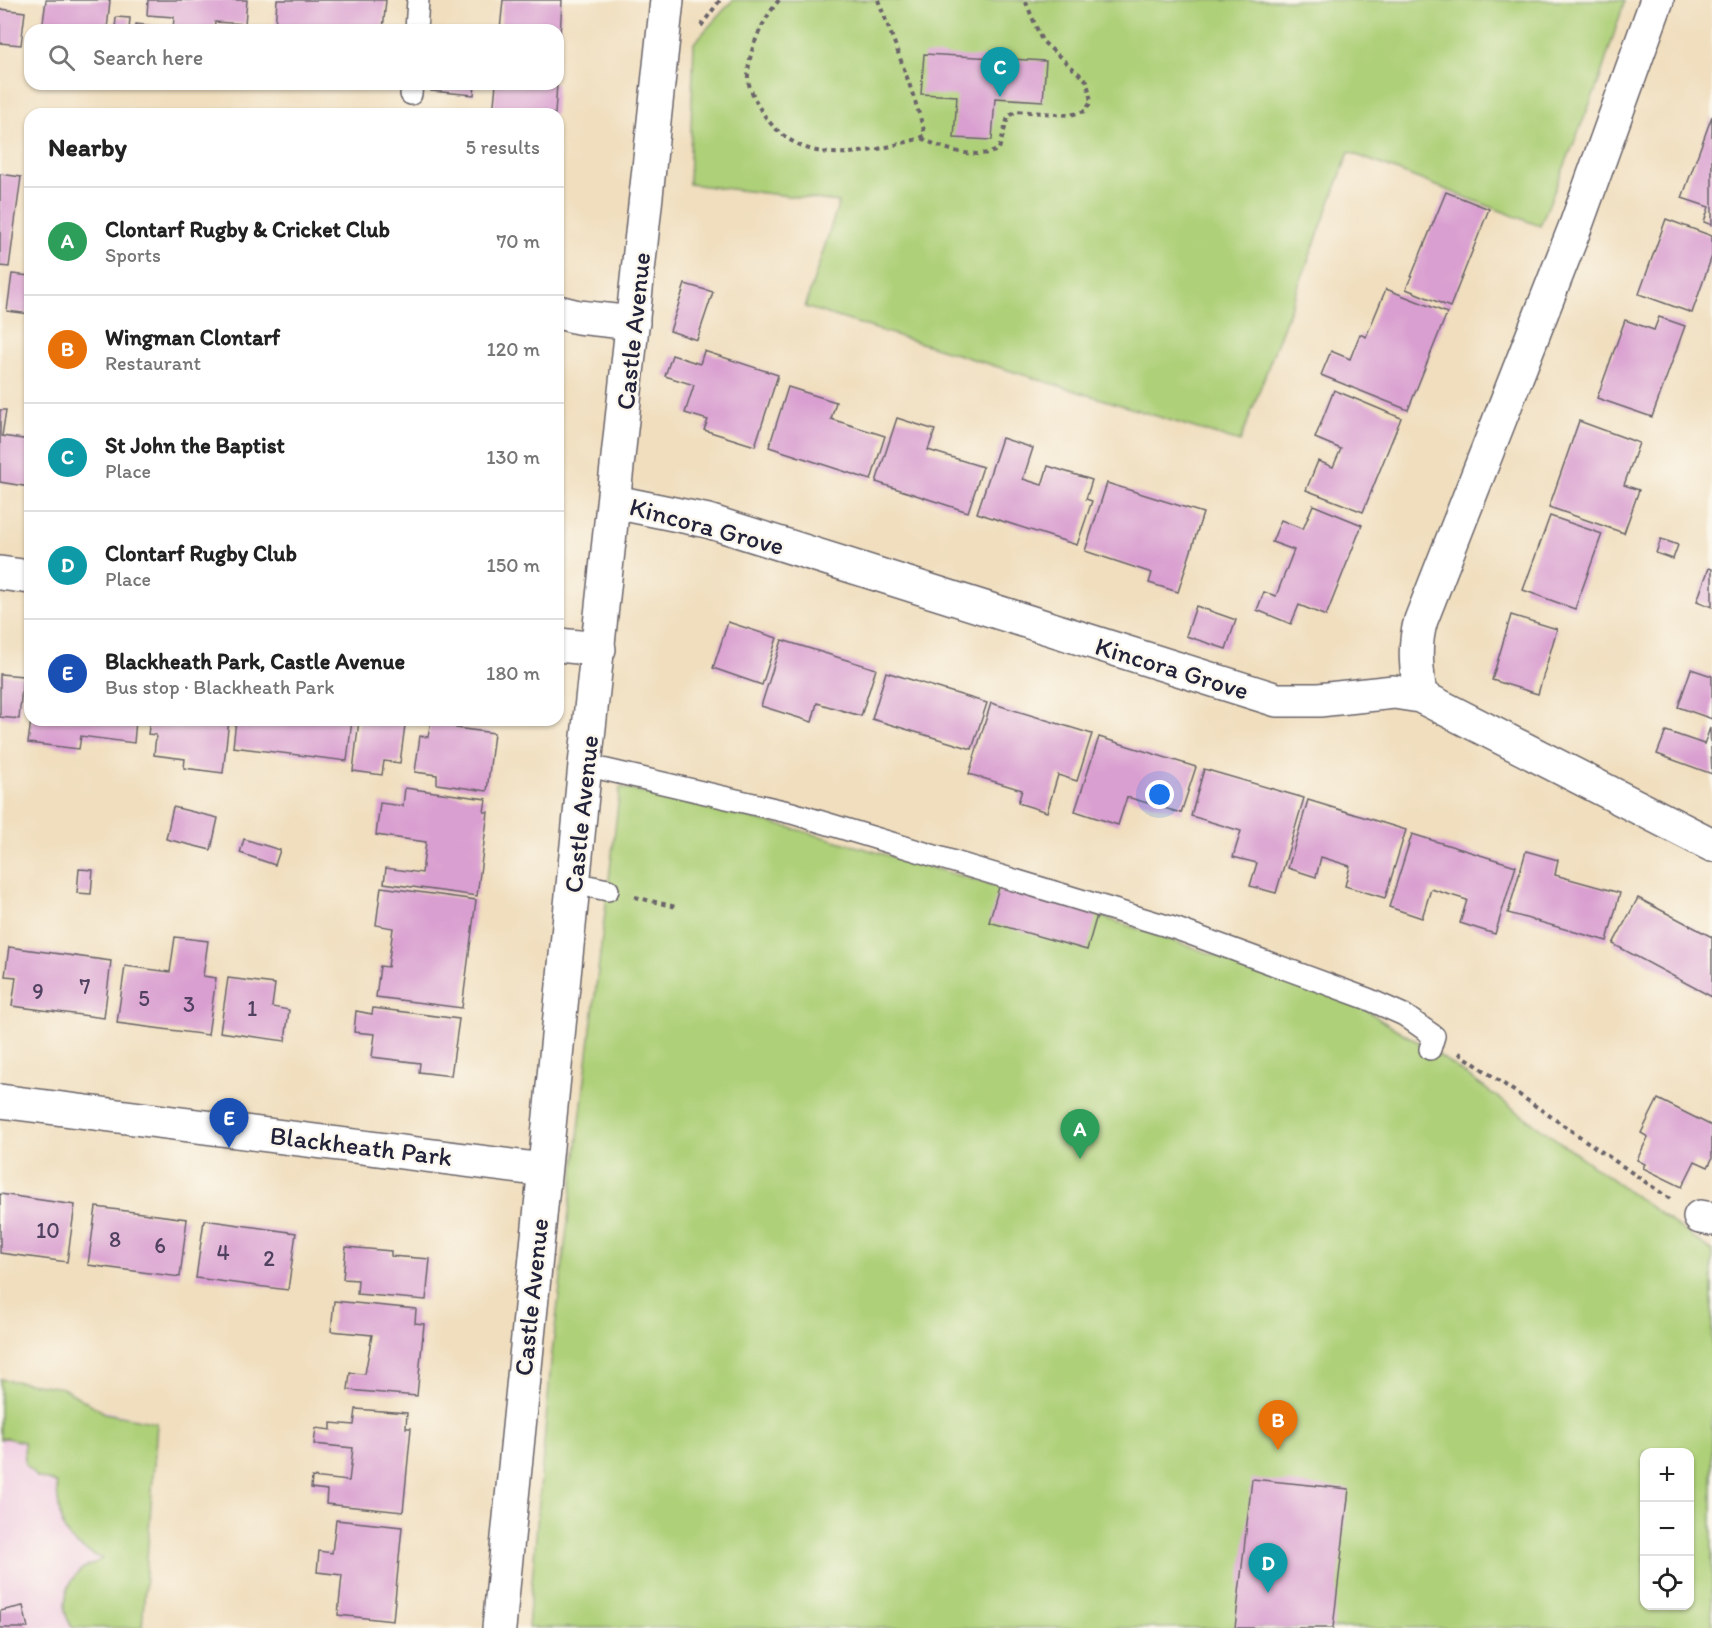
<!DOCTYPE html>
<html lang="en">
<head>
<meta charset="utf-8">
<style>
	body { margin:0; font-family:Itim,sans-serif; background:#f2f2f2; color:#222 }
	.controls { position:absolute; right:18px; bottom:18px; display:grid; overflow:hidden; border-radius:12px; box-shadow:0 2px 4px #0004 }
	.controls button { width:54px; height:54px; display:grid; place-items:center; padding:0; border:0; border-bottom:2px solid #e0e0e0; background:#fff; color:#222; font:30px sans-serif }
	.you { position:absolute; left:1160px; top:795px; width:21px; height:21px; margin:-15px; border:4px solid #fff; border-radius:50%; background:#1a73e8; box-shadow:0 0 0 9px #1a73e833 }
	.badge { display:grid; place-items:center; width:39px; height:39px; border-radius:50%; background:#d1495b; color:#fff; font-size:20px; font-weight:700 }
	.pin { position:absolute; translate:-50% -50px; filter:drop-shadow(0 2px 3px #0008) }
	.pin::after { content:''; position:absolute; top:32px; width:21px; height:18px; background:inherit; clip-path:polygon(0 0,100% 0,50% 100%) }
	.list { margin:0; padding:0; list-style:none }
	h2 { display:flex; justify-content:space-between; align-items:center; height:78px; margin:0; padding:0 24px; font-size:26px }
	h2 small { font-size:20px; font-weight:400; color:#767676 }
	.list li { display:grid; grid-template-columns:39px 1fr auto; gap:18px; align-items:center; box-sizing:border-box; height:108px; padding:0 24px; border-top:2px solid #e0e0e0 }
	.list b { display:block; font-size:22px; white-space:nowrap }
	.list p { margin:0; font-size:20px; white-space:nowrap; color:#767676 }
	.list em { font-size:20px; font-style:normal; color:#767676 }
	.icon { flex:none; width:33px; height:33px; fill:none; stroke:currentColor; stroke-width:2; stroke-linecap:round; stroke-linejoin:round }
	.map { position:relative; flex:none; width:1712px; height:1628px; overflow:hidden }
	.search { position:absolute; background:#fff; box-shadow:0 2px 4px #0004; left:24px; top:24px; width:540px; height:66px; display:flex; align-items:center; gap:15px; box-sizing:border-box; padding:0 21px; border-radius:18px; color:#767676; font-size:22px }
	.panel { position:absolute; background:#fff; box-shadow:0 2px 4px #0004; left:24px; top:108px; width:540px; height:618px; border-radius:18px }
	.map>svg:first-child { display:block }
</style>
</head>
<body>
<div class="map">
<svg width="1712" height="1628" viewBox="0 0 1712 1628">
	<rect width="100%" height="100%" fill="#fbf7ec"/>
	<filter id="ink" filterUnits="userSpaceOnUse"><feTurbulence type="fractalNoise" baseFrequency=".0167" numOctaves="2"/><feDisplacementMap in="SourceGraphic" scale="12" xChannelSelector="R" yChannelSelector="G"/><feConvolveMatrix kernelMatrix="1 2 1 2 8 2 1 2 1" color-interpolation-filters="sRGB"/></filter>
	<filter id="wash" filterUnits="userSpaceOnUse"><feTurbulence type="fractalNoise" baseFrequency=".008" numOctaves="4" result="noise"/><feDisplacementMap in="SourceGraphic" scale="24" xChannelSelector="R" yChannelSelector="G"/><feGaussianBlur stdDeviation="1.35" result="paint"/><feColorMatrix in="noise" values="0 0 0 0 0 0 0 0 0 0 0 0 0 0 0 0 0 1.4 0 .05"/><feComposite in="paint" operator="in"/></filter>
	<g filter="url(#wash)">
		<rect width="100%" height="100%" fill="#f0debe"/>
		<!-- built -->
		<path fill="#f1d0e3" d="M0,1379L63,1388L98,1409L157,1423L142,1628H0Z"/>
		<!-- green -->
		<g fill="#aed078" stroke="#68795a" stroke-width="1.5" fill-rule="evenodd">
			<path d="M733,0H1625L1598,84L1540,226L1349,152L1240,442L805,307L839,202L689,184L694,43Z"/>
			<path d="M620,787L799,830L1097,915L1359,1004L1382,1021L1430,1049L1712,1251V1628H528L551,1362ZM1644,1452H1690V1606H1644Z"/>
			<path d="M0,1379L63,1388L105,1413L157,1423L142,1628H73C59,1612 65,1583 81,1570C87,1565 96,1563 102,1559C58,1538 62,1529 56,1483L37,1477L25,1464L24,1442L6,1438L0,1439Z"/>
		</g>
		<g id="blocks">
			<!-- building -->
			<g fill="#d99fd0">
				<path d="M46,0H110L107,30H42Z"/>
				<path d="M148,0H247L245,24L215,22L214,30H173L174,17L147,15Z"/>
				<path d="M277,0H386L383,30L275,27Z"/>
				<path d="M503,0H562L560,36L558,30H500Z"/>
				<path d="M0,9L25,12L21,45L0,43Z"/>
				<path d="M116,17L130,18L129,30H115Z"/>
				<path d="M136,24L162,27L161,30H135Z"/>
				<path d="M924,54L1046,61L1043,101L995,98L992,140L954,138L957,96L921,94Z"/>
				<path d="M431,84H475L474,95L431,91Z"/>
				<path d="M496,84H557L555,114H493Z"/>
				<path d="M1712,116V225L1704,222L1709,207L1682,198Z"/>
				<path d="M0,174L21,177L9,267L0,266Z"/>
				<path d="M1446,192L1489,209L1450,307L1406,289Z"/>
				<path d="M1666,219L1712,236V256L1692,313L1639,294Z"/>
				<path d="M12,274L30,276V314L7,311Z"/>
				<path d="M685,284L713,292L697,340L670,331Z"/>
				<path d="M1386,289L1447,313L1408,410L1321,375L1331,351L1350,359L1360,334L1366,337Z"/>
				<path d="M1659,317L1685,326L1652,417L1597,398L1625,320L1654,330Z"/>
				<path d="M704,351L778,375L755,446L704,430L708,420L685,413L694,385L665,376L672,355L700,364Z"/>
				<path d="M788,387L836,402L831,419L885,436L871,480L769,447Z"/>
				<path d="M1334,390L1401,418L1363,512L1306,490L1318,461L1333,467L1341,449L1315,438Z"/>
				<path d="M0,410H6L2,436L30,440V487L0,482Z"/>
				<path d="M897,418L935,430L928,450L983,467L968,512L876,482Z"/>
				<path d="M1579,421L1639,443L1624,485L1639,490L1624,533L1549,507Z"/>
				<path d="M1002,438L1033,448L1023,479L1042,485L1048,466L1092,480L1086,499L1092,501L1077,545L977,513Z"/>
				<path d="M1107,483L1203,513L1178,592L1149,583L1152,573L1085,551Z"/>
				<path d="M1313,505L1362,525L1326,616L1299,605L1291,624L1257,610L1264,592L1276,596L1294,550L1272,542L1281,520L1303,529Z"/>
				<path d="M1550,516L1602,534L1575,609L1523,590Z"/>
				<path d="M1661,539L1678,545L1673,559L1656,553Z"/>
				<path d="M1709,568L1712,569V607L1697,601Z"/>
				<path d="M1196,606L1236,620L1226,649L1186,636Z"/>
				<path d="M1511,615L1557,629L1538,694L1492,680Z"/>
				<path d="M728,622L777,638L762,685L713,668Z"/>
				<path d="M782,640L876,669L861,716L817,703L812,722L761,706Z"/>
				<path d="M1691,669L1712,676V719L1678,707Z"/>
				<path d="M886,672L987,703L972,749L872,719Z"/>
				<path d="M0,674L23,676L19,719L0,717Z"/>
				<path d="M991,703L1092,734L1077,781L1058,775L1047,812L1018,803L1022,790L969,774Z"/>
				<path d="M31,720H136L134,743L81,736L79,749L28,743Z"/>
				<path d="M150,720H229L223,773L184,768L185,759L154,755L156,735L148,734Z"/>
				<path d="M236,720H352L347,761L233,747Z"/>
				<path d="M359,720L405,725L400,763L384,761L382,775L353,771Z"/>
				<path d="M431,720L457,722L456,728L494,733L487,791L437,784V775L415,772L420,736L428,737Z"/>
				<path d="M1710,728L1712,774L1657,754L1666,731L1704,744Z"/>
				<path d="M1099,737L1196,767L1181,813L1127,797L1118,825L1075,811Z"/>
				<path d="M1204,769L1304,798L1276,893L1250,886L1257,863L1233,857L1241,831L1191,816Z"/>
				<path d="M405,788L486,799L484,812H488L477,896L384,883L386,868L422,873L426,842L376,835L380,803L403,806Z"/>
				<path d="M1308,800L1406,830L1385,898L1345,886L1350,866L1321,857L1316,877L1288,868Z"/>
				<path d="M173,807L218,818L211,850L166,839Z"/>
				<path d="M1412,834L1516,866L1495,934L1460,923L1467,900L1431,889L1422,918L1389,907Z"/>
				<path d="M244,839L280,850L275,865L240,853Z"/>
				<path d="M1526,851L1558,860L1555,875L1620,893L1607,941L1508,913Z"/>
				<path d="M79,869L93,870L91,894L77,893Z"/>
				<path d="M381,887L476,900L462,1008L376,997L380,966L388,967L393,928L376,925Z"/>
				<path d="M999,887L1097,915L1087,950L989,922Z"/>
				<path d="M1638,898L1712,937V997L1613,944Z"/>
				<path d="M175,937L208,941L203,976L216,978L208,1035L117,1023L125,966L170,972Z"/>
				<path d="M9,947L111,961L104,1018L12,1006L16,977L5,976Z"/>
				<path d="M228,978L275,984L272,1007L289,1010L285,1041L220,1032Z"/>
				<path d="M373,1008L459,1019L451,1076L419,1072L420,1063L372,1057L375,1034L354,1032L356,1011L372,1014Z"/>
				<path d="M1658,1099L1712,1126V1159L1708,1167L1695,1161L1682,1187L1643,1168L1645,1164L1637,1160L1648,1137L1641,1133Z"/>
				<path d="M0,1194L75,1205L67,1262L0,1253Z"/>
				<path d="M96,1207L187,1219L180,1277L88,1265Z"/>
				<path d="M204,1220L296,1233L288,1290L196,1278Z"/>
				<path d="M346,1247L391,1251V1256L430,1259L426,1300L357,1294L358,1280L343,1279Z"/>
				<path d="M334,1301L416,1309L415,1323L424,1324L417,1396L348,1390L350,1373L365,1374L372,1335L331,1331Z"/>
				<path d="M356,1409L407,1413L406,1428H411L403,1512L326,1504L327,1490L311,1488L312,1477L349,1481L353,1448L314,1444L316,1428L331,1430V1423L354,1425Z"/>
				<path d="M1252,1479L1349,1489L1333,1628H1235Z"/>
				<path d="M336,1520L402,1527L393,1621L338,1615L342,1575L317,1572L319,1551L332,1553Z"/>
				<path d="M23,1606L28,1628H0V1611Z"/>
			</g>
		</g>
	</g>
	<g filter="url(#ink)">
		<use href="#blocks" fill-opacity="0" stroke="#6a6469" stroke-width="1.5"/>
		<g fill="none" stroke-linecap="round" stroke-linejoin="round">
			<defs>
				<g id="service">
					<path d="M416,30L418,0"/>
					<path d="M411,94L412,84"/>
					<path d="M585,765L792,813L1177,929L1368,999L1404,1015L1434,1036L1430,1049"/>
					<path d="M573,883L608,890"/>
				</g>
				<g id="minor">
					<path d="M558,312L578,317L633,323"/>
					<path d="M615,502L708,521L1277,700H1319L1394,692L1420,696L1712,845"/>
					<path d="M0,573L30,577"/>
					<path d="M558,645L599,649"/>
					<path d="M1420,696C1417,670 1413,646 1421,620L1576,225L1657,0"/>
					<path d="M0,1101L544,1170"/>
					<path d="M1700,1217L1712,1219"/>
				</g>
				<path id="tertiary" d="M499,1628L585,765L667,0"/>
			</defs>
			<!-- service casing -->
			<use href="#service" stroke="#6a6469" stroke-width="24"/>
			<!-- minor casing -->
			<use href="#minor" stroke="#6a6469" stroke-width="36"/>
			<!-- tertiary casing -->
			<use href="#tertiary" stroke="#6a6469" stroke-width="36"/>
			<!-- path -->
			<g stroke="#6a6469" stroke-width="4" stroke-dasharray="4.5 4.5" stroke-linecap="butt">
				<path d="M779,0C762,21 747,52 748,80C749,86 752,92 754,97C768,129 796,151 831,153C862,155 892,146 921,138L925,134C912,88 895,44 878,0"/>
				<path d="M701,26L720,0"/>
				<path d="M922,138C941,149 979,161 999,149L1008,117L1016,111L1070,115L1085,111L1091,102L1087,81L1042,41L1025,0"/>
				<path d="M635,897L676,907"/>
				<path d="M1459,1053L1670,1199"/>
			</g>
			<!-- service -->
			<use href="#service" stroke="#fff" stroke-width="21"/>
			<!-- minor -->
			<use href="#minor" stroke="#fff" stroke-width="33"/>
			<!-- tertiary -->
			<use href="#tertiary" stroke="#fff" stroke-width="33"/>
		</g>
	</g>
	<g text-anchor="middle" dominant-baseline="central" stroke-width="5" stroke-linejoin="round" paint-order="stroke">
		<!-- number labels -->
		<g font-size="22" fill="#504160">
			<text x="85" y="986">7</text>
			<text x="38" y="991">9</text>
			<text x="144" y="998">5</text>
			<text x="189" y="1004">3</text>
			<text x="252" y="1008">1</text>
			<text x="48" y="1230">10</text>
			<text x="115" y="1239">8</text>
			<text x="160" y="1245">6</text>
			<text x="223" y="1252">4</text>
			<text x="269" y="1258">2</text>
		</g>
		<!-- street labels -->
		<g font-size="26" fill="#22223b" stroke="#fbf7ec">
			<text transform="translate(633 331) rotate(-84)">Castle Avenue</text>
			<text transform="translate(707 526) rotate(15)">Kincora Grove</text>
			<text transform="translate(1172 668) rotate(17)">Kincora Grove</text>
			<text transform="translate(581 814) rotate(-84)">Castle Avenue</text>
			<text transform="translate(361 1146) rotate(7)">Blackheath Park</text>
			<text transform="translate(531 1297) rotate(-84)">Castle Avenue</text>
		</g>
	</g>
</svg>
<div class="controls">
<button>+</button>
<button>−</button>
<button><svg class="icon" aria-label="locate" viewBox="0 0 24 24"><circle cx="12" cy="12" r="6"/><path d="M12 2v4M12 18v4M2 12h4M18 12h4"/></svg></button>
</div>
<div class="you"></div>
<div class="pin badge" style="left:1080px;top:1159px;background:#2e9e5b">A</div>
<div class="pin badge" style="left:1278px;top:1450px;background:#e8710a">B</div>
<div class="pin badge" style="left:1000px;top:97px;background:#0f9aa8">C</div>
<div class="pin badge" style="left:1268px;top:1593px;background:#0f9aa8">D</div>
<div class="pin badge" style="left:229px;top:1148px;background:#1a4fb4">E</div>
<div class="search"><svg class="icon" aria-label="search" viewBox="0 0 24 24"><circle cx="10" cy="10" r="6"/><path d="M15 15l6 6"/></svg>Search here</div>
<section class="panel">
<h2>Nearby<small>5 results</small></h2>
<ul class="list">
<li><span class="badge" style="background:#2e9e5b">A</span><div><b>Clontarf Rugby &amp; Cricket Club</b><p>Sports</p></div><em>70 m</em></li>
<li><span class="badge" style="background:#e8710a">B</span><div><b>Wingman Clontarf</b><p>Restaurant</p></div><em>120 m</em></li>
<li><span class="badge" style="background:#0f9aa8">C</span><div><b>St John the Baptist</b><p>Place</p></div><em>130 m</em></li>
<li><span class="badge" style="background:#0f9aa8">D</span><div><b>Clontarf Rugby Club</b><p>Place</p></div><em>150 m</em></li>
<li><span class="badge" style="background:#1a4fb4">E</span><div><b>Blackheath Park, Castle Avenue</b><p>Bus stop · Blackheath Park</p></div><em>180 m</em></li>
</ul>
</section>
</div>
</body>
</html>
